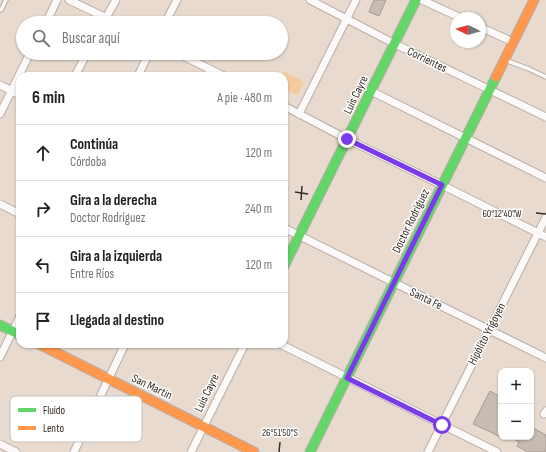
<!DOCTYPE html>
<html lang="es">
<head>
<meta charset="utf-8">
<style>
	body { margin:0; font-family:"Sofia Sans Condensed",sans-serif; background:#f2f2f2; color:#202124 }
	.controls { position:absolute; right:12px; bottom:12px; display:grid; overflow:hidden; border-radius:8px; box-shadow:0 1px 3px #0004 }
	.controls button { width:36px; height:36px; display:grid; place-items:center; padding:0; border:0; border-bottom:1px solid #e0e0e0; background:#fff; color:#202124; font:20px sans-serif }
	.compass { position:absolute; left:450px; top:12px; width:36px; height:36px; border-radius:50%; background:#fff; box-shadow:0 1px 3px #0004; rotate:275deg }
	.stop { position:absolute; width:12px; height:12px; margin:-9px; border:3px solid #7c3aed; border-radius:50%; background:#fff }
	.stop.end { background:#7c3aed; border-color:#fff; box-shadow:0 1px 4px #0008 }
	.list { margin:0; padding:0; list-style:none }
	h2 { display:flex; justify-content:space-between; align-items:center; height:52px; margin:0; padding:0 16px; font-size:17px }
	h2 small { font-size:13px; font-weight:400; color:#757577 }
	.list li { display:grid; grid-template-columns:26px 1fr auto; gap:12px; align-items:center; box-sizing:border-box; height:56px; padding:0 16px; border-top:1px solid #e0e0e0 }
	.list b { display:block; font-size:15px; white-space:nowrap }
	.list p { margin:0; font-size:13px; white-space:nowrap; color:#757577 }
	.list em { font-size:13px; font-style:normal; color:#757577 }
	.icon { flex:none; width:22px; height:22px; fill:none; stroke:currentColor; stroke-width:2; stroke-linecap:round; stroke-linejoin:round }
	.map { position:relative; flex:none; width:546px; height:452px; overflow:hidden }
	.search { position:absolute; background:#fff; box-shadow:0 1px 3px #0004; left:16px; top:16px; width:272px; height:44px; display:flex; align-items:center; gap:10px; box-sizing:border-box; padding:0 14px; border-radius:22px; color:#757577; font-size:15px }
	.panel { position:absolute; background:#fff; box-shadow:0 1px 3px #0004; left:16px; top:72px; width:272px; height:276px; border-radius:12px }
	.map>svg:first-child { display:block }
</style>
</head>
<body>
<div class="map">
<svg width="546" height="452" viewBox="0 0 546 452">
	<rect width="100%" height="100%" fill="#e8dace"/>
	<!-- green -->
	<path fill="#f5ca9e" d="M284,71L304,82L297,95L284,89V76H281Z"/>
	<!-- building -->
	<g fill="#c6bcb2" stroke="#a69c93">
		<path d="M374,0H386L379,16L369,12Z"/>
		<path d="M490,391L501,397V437L473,424Z"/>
		<path d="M531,427L546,435V452H528L517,446L519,442L511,437H531Z"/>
	</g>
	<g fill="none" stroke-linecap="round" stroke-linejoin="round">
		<defs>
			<g id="lane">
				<path d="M1,10L6,0"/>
				<path d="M505,60L529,69L546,77"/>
				<path d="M205,76L209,69"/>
			</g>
			<g id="street">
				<path d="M69,0L117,23"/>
				<path d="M310,0L395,44L546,117"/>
				<path d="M422,0L461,18"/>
				<path d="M46,23L57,0"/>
				<path d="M103,23L116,0"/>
				<path d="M165,23L177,0"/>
				<path d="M480,27L513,42"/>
				<path d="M177,53L224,76"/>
				<path d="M75,76L87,53"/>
				<path d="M138,76L149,53"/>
				<path d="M0,85L20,95"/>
				<path d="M371,91L546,178"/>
				<path d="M284,106L347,139L442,185L546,237"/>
				<path d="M0,114L30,53"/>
				<path d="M299,114L356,0"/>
				<path d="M0,204L20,214"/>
				<path d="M284,228L546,358"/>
				<path d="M280,344L497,452"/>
				<path d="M0,357L20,316"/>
				<path d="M544,414L546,411"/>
				<path d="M0,444L16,452"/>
				<path d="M74,452L125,344"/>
				<path d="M191,452L245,344"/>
				<path d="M428,452L546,217"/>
			</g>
			<g id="fast">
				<path d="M284,266L416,0"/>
				<path d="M0,325L20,335"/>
				<path d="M310,452L496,77"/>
			</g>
			<g id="slow">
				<path d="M496,77L534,0"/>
				<path d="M39,344L254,452"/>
			</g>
		</defs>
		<!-- lane casing -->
		<use href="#lane" stroke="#b8ada4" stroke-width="5.5"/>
		<!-- street casing -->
		<use href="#street" stroke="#b8ada4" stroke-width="9"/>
		<!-- fast casing -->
		<use href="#fast" stroke="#b8ada4" stroke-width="11"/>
		<!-- slow casing -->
		<use href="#slow" stroke="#b8ada4" stroke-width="11"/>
		<!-- lane -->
		<use href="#lane" stroke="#fcf9f8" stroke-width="3.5"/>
		<!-- street -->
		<use href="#street" stroke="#fcf9f8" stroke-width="7"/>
		<!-- fast -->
		<use href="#fast" stroke="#63d668" stroke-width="9"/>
		<!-- slow -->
		<use href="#slow" stroke="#ff974d" stroke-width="9"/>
	</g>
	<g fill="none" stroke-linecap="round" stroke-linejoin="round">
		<!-- route -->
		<path stroke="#7c3aed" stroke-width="5" d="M347,139L442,185L347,378L442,425"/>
	</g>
	<!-- ticks -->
	<path fill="none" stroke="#352c23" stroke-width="1.5" d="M295,192L308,194M301,200L302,186M536,213L546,214M279,452L280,442"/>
	<g text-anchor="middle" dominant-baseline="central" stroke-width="3" stroke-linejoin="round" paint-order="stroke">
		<!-- street labels -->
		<g font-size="12" fill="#352c23" stroke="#fff">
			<text transform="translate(427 60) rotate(26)">Corrientes</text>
			<text transform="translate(356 95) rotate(-64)">Luis Cayre</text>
			<text transform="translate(411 221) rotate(-64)">Doctor Rodríguez</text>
			<text transform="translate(426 299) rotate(26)">Santa Fe</text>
			<text transform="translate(487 334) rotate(-63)">Hipólito Yrigoyen</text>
			<text transform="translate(152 387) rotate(26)">San Martín</text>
			<text transform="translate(207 393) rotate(-64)">Luis Cayre</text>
		</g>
	</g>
	<!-- legend -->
	<rect x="10" y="396" width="132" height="46" rx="6" fill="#fff" stroke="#c2c0bd" stroke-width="1"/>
	<rect x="18" y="408" width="18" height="4" fill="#63d668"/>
	<rect x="18" y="426" width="18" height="4" fill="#ff974d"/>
	<g font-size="11" fill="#352c23">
		<text x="43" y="414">Fluido</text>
		<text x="43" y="432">Lento</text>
	</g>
	<g font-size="10" text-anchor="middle" fill="#352c23" stroke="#fff" stroke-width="3" stroke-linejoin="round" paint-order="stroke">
		<text x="502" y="217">60°12'40"W</text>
		<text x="280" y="436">26°51'50"S</text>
	</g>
</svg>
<div class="controls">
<button>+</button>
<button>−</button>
</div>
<svg class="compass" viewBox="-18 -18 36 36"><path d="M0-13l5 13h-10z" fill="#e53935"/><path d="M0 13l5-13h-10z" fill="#757577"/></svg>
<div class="stop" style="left:442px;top:425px"></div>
<div class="stop end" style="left:347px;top:139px"></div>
<div class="search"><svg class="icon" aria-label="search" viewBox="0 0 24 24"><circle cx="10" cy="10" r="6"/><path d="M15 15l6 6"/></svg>Buscar aquí</div>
<section class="panel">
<h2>6 min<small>A pie · 480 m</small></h2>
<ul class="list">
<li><svg class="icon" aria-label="ahead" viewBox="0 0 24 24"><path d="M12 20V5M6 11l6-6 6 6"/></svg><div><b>Continúa</b><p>Córdoba</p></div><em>120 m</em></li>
<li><svg class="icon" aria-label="right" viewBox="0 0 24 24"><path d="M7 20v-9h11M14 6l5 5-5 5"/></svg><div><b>Gira a la derecha</b><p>Doctor Rodríguez</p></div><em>240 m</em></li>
<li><svg class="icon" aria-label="left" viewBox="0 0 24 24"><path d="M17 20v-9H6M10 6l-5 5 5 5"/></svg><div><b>Gira a la izquierda</b><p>Entre Ríos</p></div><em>120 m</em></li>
<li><svg class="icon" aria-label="arrive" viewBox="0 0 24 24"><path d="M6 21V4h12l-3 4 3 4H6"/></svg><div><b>Llegada al destino</b></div></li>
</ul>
</section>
</div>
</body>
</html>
